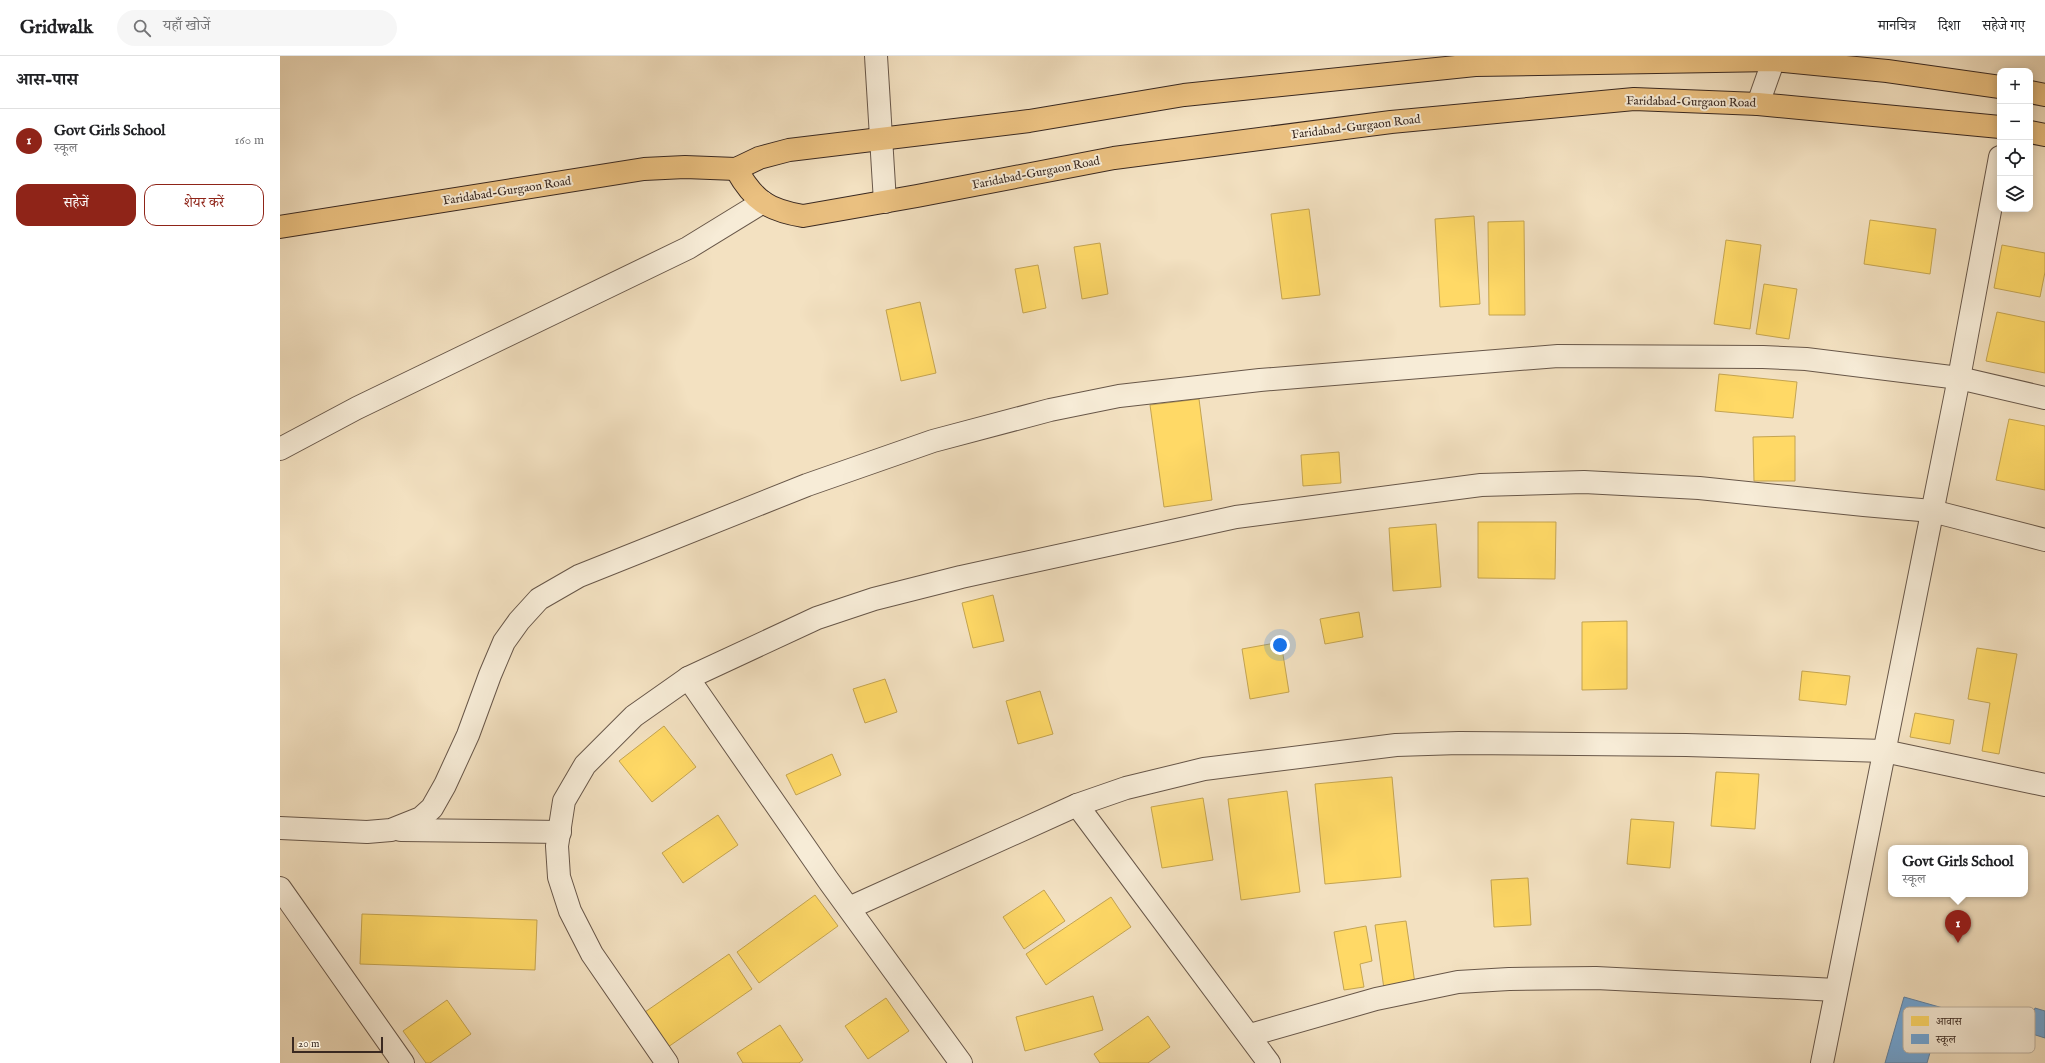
<!DOCTYPE html>
<html lang="hi">
<head>
<meta charset="utf-8">
<style>
	body { margin:0; font-family:"IM FELL English","Noto Serif Devanagari",serif; background:#f6f6f6; color:#202124 }
	.controls { position:absolute; right:12px; top:12px; display:grid; overflow:hidden; border-radius:8px; box-shadow:0 2px 10px #0003 }
	.controls button { width:36px; height:36px; display:grid; place-items:center; padding:0; border:0; border-bottom:1px solid #e0e0e0; background:#fff; color:#202124; font:20px sans-serif }
	.scale { position:absolute; left:12px; bottom:10px; width:91px; box-sizing:border-box; padding-left:4px; border:2px solid #3a2921; border-top:0; font-size:11px; line-height:14px; white-space:nowrap; color:#3a2921; -webkit-text-stroke:3px #f7ecd7; paint-order:stroke }
	.you { position:absolute; left:1000px; top:589px; width:14px; height:14px; margin:-10px; border:3px solid #fff; border-radius:50%; background:#1a73e8; box-shadow:0 0 0 6px #1a73e833 }
	.badge { display:grid; place-items:center; width:26px; height:26px; border-radius:50%; background:#8f2418; color:#fff; font-size:13px; font-weight:700 }
	.pin { position:absolute; translate:-50% -33px; filter:drop-shadow(0 1px 2px #0008) }
	.pin::after { content:''; position:absolute; top:21px; width:14px; height:12px; background:inherit; clip-path:polygon(0 0,100% 0,50% 100%) }
	.popup { position:absolute; left:1608px; top:789px; width:140px; height:52px; box-sizing:border-box; display:grid; place-content:center; border-radius:8px; background:#fff; filter:drop-shadow(0 1px 3px #0005); font-size:13px; white-space:nowrap; color:#757577 }
	.popup b { font-size:15px; color:#202124 }
	.popup::after { content:''; position:absolute; left:50%; top:100%; margin-left:-8px; border:8px solid transparent; border-top-color:#fff }
	.list { margin:0; padding:0; list-style:none }
	h2 { display:flex; justify-content:space-between; align-items:center; height:52px; margin:0; padding:0 16px; font-size:17px }
	h2 small { font-size:13px; font-weight:400; color:#757577 }
	.list li { display:grid; grid-template-columns:26px 1fr auto; gap:12px; align-items:center; box-sizing:border-box; height:64px; padding:0 16px; border-top:1px solid #e0e0e0 }
	.list b { display:block; font-size:15px; white-space:nowrap }
	.list p { margin:0; font-size:13px; white-space:nowrap; color:#757577 }
	.list em { font-size:13px; font-style:normal; color:#757577 }
	.actions { display:flex; gap:8px; padding:12px 16px }
	.actions a { flex:1; padding:9px 0; border:1px solid #8f2418; border-radius:12px; text-align:center; font-size:14px; color:#8f2418 }
	.actions .main { background:#8f2418; color:#fff }
	.icon { flex:none; width:22px; height:22px; fill:none; stroke:currentColor; stroke-width:2; stroke-linecap:round; stroke-linejoin:round }
	.map { position:relative; flex:none; width:1765px; height:1007px; overflow:hidden }
	header { display:flex; align-items:center; gap:24px; box-sizing:border-box; height:56px; padding:0 20px; background:#fff; border-bottom:1px solid #e0e0e0 }
	header strong { font-size:19px }
	nav { display:flex; gap:22px; margin-inline-start:auto; font-size:14px }
	.search { width:280px; height:36px; background:#f6f6f6; display:flex; align-items:center; gap:10px; box-sizing:border-box; padding:0 14px; border-radius:22px; color:#757577; font-size:15px }
	main { display:flex }
	aside { flex:1; background:#fff }
	.map>svg:first-child { display:block }
</style>
</head>
<body>
<header>
<strong>Gridwalk</strong>
<div class="search"><svg class="icon" aria-label="search" viewBox="0 0 24 24"><circle cx="10" cy="10" r="6"/><path d="M15 15l6 6"/></svg>यहाँ खोजें</div>
<nav><a>मानचित्र</a><a>दिशा</a><a>सहेजे गए</a></nav>
</header>
<main>
<aside>
<h2>आस-पास<small></small></h2>
<ul class="list">
<li><span class="badge">1</span><div><b>Govt Girls School</b><p>स्कूल</p></div><em>160 m</em></li>
</ul>
<div class="actions"><a class="main">सहेजें</a><a>शेयर करें</a></div>
</aside>
<div class="map">
<svg width="1765" height="1007" viewBox="0 0 1765 1007">
	<rect width="100%" height="100%" fill="#f3e1c1"/>
	<filter id="stains"><feTurbulence type="fractalNoise" baseFrequency=".005" numOctaves="4"/><feColorMatrix values="0 0 0 0 .2 0 0 0 0 .09 0 0 0 0 .02 0 0 0 .5 -.17"/></filter>
	<radialGradient id="worn" r=".72"><stop offset=".6" stop-color="#630" stop-opacity="0"/><stop offset="1" stop-color="#630" stop-opacity=".3"/></radialGradient>
	<!-- homes -->
	<g fill="#ffd966" stroke="#c4a451">
		<path d="M1029,153L1040,239L1002,243L991,158Z"/>
		<path d="M1194,160L1200,248L1160,251L1155,163Z"/>
		<path d="M1590,164L1656,173L1650,218L1584,208Z"/>
		<path d="M1244,165L1245,259H1209L1208,166Z"/>
		<path d="M1446,184L1481,189L1470,273L1434,268Z"/>
		<path d="M820,187L828,238L802,243L794,191Z"/>
		<path d="M1722,189L1765,197V216L1760,241L1714,232Z"/>
		<path d="M758,209L766,252L743,257L735,213Z"/>
		<path d="M1484,228L1517,233L1509,283L1476,278Z"/>
		<path d="M640,246L656,317L621,325L606,254Z"/>
		<path d="M1717,256L1765,266V317L1706,305Z"/>
		<path d="M1439,318L1517,326L1513,362L1435,355Z"/>
		<path d="M919,343L932,444L884,451L870,349Z"/>
		<path d="M1729,363L1765,370V434L1716,424Z"/>
		<path d="M1515,380V425H1474L1473,381Z"/>
		<path d="M1059,396L1061,427L1023,430L1021,399Z"/>
		<path d="M1198,466H1276L1275,523L1198,522Z"/>
		<path d="M1156,468L1161,531L1113,535L1109,472Z"/>
		<path d="M713,539L724,585L693,592L682,547Z"/>
		<path d="M1079,556L1083,581L1045,588L1040,563Z"/>
		<path d="M1347,565V633L1302,634V566Z"/>
		<path d="M1001,586L1009,636L970,643L962,593Z"/>
		<path d="M1697,592L1737,598L1719,698L1702,695L1710,647L1688,643Z"/>
		<path d="M1522,615L1570,620L1566,649L1519,644Z"/>
		<path d="M605,623L617,656L585,667L573,633Z"/>
		<path d="M760,635L773,678L738,688L726,645Z"/>
		<path d="M1635,657L1674,664L1670,688L1630,681Z"/>
		<path d="M384,670L416,711L372,746L339,705Z"/>
		<path d="M552,698L561,719L516,739L506,719Z"/>
		<path d="M1436,716L1479,718L1475,773L1431,770Z"/>
		<path d="M1112,721L1121,821L1045,828L1035,728Z"/>
		<path d="M1007,735L1020,836L961,844L948,743Z"/>
		<path d="M923,742L933,804L882,812L871,751Z"/>
		<path d="M438,759L458,789L403,827L382,797Z"/>
		<path d="M1351,763L1394,766L1390,812L1347,808Z"/>
		<path d="M1248,822L1251,869L1214,871L1211,824Z"/>
		<path d="M764,834L785,865L744,893L723,861Z"/>
		<path d="M535,839L558,870L479,927L457,896Z"/>
		<path d="M831,841L851,871L766,929L746,898Z"/>
		<path d="M82,858L257,864L255,914L80,908Z"/>
		<path d="M1126,865L1135,928L1104,933L1095,869Z"/>
		<path d="M1086,870L1092,905L1080,908L1084,931L1064,934L1054,876Z"/>
		<path d="M449,898L472,933L388,991L365,956Z"/>
		<path d="M813,940L823,974L745,995L736,961Z"/>
		<path d="M606,942L629,975L588,1003L565,970Z"/>
		<path d="M167,944L191,978L150,1007H146L123,975Z"/>
		<path d="M868,960L890,991L868,1007H820L814,998Z"/>
		<path d="M500,969L523,1004L519,1007H463L457,997Z"/>
	</g>
	<!-- schools -->
	<g fill="#6fa8dc" stroke="#5f82a4">
		<path d="M1624,941L1663,952L1647,1007H1605Z"/>
		<path d="M1755,952L1765,955V982L1746,976Z"/>
	</g>
	<g fill="none" stroke-linecap="round" stroke-linejoin="round">
		<defs>
			<g id="minor">
				<path d="M596,0L605,146"/>
				<path d="M1478,48L1495,0"/>
				<path d="M0,393L77,352L408,192L483,146"/>
				<path d="M408,622L548,824L681,1007"/>
				<path d="M797,749L989,1007"/>
				<path d="M0,772L87,776L111,774L141,762L152,752L165,729L188,679L210,619L224,586L239,565L259,543L299,520L527,429L653,385L770,354L839,340L980,324L1278,300L1483,301L1526,303L1679,322L1765,342"/>
				<path d="M121,774L280,776"/>
				<path d="M0,832L123,1007"/>
				<path d="M569,852L797,749L846,732L924,713L1116,689L1179,687L1406,689L1604,695L1765,729"/>
				<path d="M970,979L1096,943L1178,926L1229,923L1316,922L1556,934"/>
				<path d="M387,1007L312,898L290,855L279,821L277,790L284,745L305,709L354,660L408,622L537,562L594,543L681,521L956,461L1201,429L1304,426L1419,432L1584,449L1652,455L1765,484"/>
				<path d="M1542,1007L1679,322L1720,101"/>
			</g>
			<g id="major">
				<path d="M1750,36L1765,39"/>
				<path d="M1750,76L1765,79"/>
				<path d="M456,113C474,145 488,154 523,160L637,140L834,102L1111,66L1354,43L1478,48L1720,71"/>
				<path d="M0,171L364,113L405,111L456,113L479,102L509,94L749,65L904,39L1195,9L1494,4L1607,15L1720,31"/>
			</g>
		</defs>
		<!-- minor casing -->
		<use href="#minor" stroke="#685749" stroke-width="24"/>
		<!-- major casing -->
		<use href="#major" stroke="#3a2921" stroke-width="24"/>
		<!-- minor -->
		<use href="#minor" stroke="#f7ecd7" stroke-width="22"/>
		<!-- major -->
		<use href="#major" stroke="#eac080" stroke-width="22"/>
	</g>
	<g text-anchor="middle" dominant-baseline="central" stroke-width="4" stroke-linejoin="round" paint-order="stroke">
		<!-- street labels -->
		<g font-size="12" fill="#3a2921" stroke="#f7ecd7">
			<text transform="translate(1411 46) rotate(1)">Faridabad-Gurgaon Road</text>
			<text transform="translate(1076 71) rotate(-7)">Faridabad-Gurgaon Road</text>
			<text transform="translate(756 117) rotate(-11)">Faridabad-Gurgaon Road</text>
			<text transform="translate(227 135) rotate(-9)">Faridabad-Gurgaon Road</text>
		</g>
	</g>
	<!-- legend -->
	<rect x="1623" y="951" width="132" height="46" rx="6" fill="#f7ecd7" stroke="#beb2a0" stroke-width="1"/>
	<rect x="1631" y="960" width="18" height="10" fill="#ffd966"/>
	<rect x="1631" y="978" width="18" height="10" fill="#6fa8dc"/>
	<g font-size="11" fill="#3a2921">
		<text x="1656" y="969">आवास</text>
		<text x="1656" y="987">स्कूल</text>
	</g>
	<rect width="100%" height="100%" filter="url(#stains)"/>
	<rect width="100%" height="100%" fill="url(#worn)"/>
</svg>
<div class="controls">
<button>+</button>
<button>−</button>
<button><svg class="icon" aria-label="locate" viewBox="0 0 24 24"><circle cx="12" cy="12" r="6"/><path d="M12 2v4M12 18v4M2 12h4M18 12h4"/></svg></button>
<button><svg class="icon" aria-label="layers" viewBox="0 0 24 24"><path d="M12 4l9 5-9 5-9-5zM3 14l9 5 9-5"/></svg></button>
</div>
<div class="scale">20 m</div>
<div class="you"></div>
<div class="pin badge" style="left:1678px;top:887px">1</div>
<div class="popup"><b>Govt Girls School</b>स्कूल</div>
</div>
</main>
</body>
</html>
